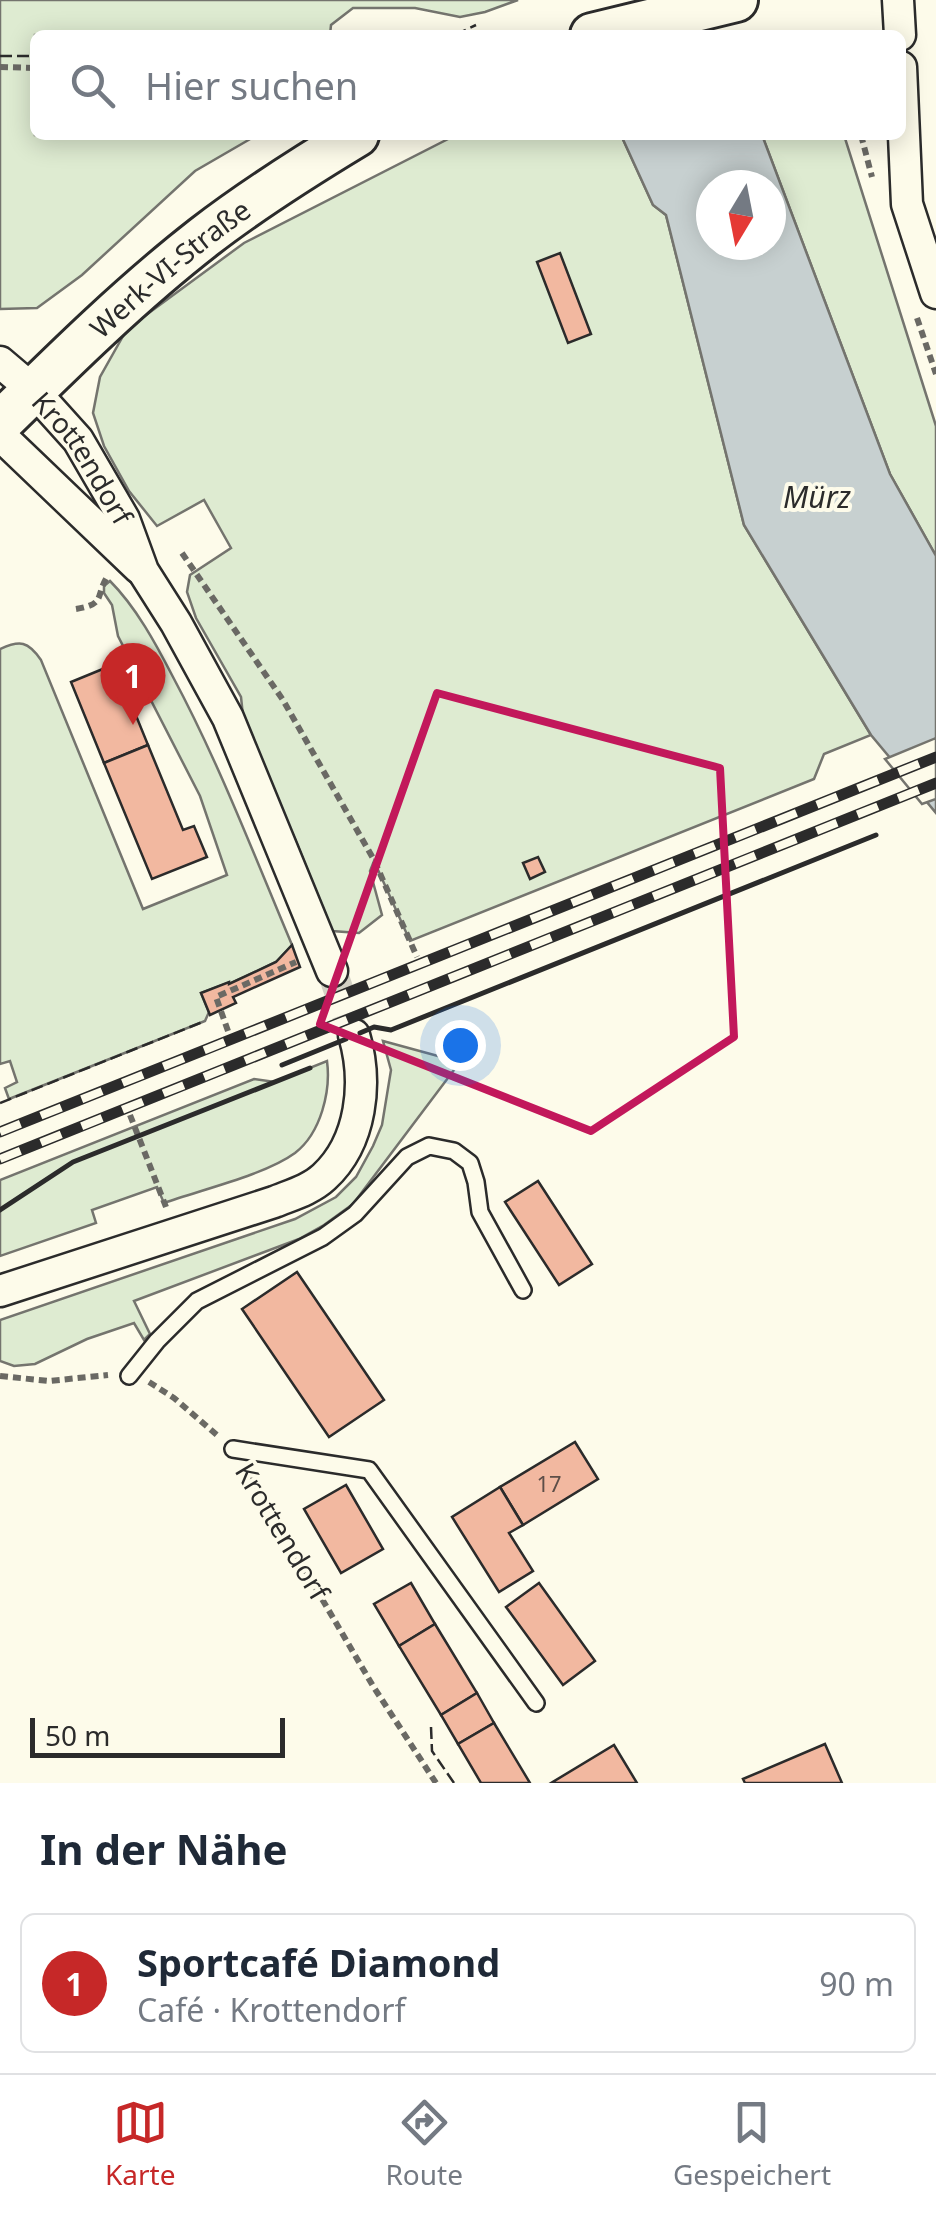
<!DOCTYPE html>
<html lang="de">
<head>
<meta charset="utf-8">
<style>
	body { margin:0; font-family:"Noto Sans",sans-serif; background:#f6f6f7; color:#1f2937 }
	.compass { position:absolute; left:696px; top:170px; width:90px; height:90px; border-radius:50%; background:#fff; box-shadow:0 5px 25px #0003; rotate:190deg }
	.scale { position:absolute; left:30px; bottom:25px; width:255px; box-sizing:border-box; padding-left:10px; border:5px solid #2b2b2b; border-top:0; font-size:28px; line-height:35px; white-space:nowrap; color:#2b2b2b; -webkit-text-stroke:8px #fdfbea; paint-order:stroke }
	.you { position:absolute; left:460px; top:1045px; width:35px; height:35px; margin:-25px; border:8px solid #fff; border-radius:50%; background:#1a73e8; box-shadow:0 0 0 15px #1a73e833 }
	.badge { display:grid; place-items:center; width:65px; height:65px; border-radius:50%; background:#c62828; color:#fff; font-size:32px; font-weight:700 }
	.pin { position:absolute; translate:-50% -82px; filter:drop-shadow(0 2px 5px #0008) }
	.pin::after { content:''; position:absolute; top:52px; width:35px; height:30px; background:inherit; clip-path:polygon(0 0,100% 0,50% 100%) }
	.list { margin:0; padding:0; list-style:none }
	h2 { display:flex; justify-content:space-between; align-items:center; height:130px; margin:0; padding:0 40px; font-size:42px }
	h2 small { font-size:32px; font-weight:400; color:#747a83 }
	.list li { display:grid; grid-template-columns:65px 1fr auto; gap:30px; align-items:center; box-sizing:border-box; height:140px; margin:0 20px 20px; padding:0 20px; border:2px solid #e0e1e3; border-radius:15px }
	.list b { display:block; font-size:38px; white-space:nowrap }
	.list p { margin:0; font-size:32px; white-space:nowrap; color:#747a83 }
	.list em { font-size:32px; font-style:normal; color:#747a83 }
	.icon { flex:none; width:55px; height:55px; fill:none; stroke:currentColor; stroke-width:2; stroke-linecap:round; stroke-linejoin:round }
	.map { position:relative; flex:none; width:936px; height:1783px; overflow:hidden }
	.search { position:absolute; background:#fff; box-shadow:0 5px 25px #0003; left:30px; right:30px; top:30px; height:110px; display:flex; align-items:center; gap:25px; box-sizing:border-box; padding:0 35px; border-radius:15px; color:#747a83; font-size:38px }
	.sheet { height:290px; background:#fff }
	nav { display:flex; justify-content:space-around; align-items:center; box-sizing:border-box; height:140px; border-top:2px solid #e0e1e3; background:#fff; font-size:28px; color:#747a83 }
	nav a { display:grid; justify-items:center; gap:5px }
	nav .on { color:#c62828 }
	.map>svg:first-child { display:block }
</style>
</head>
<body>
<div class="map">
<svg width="936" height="1783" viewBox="0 0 936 1783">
	<rect width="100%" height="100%" fill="#fdfbea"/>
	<!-- green -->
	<g fill="#deebd1" stroke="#74746e" stroke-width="2.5">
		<path d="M0,0H518L485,12L460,17L415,8H353L331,25L330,35H35V135H257L195,171L82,275L37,308L0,309Z"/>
		<path d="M456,135H621L653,205L666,215L744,525L871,735L824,754L814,779L410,941L374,861L370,871L382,915L359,933L332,931L295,839L245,735L241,697L196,618L187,592L190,575L231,548L204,500L157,526L129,491L104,446L93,413L100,377L127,329L244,243Z"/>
		<path d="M762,135H844L936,426V556L890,474Z"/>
		<path d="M110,581C136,607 156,644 173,677C219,763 254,855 292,945L276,962L229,984L228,983L201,993L209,1012L205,1021L9,1099L5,1088L17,1082L10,1061L0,1064V649C20,640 28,641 41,660L143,909L227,875L200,796L118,636L112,605L104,593V586Z"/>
		<path d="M383,1041L460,1062L353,1204L324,1225L299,1239L134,1301L150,1334L144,1340L134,1323L87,1339L35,1364L14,1366L0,1361V1320L295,1219L336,1197L356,1177L373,1146L382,1125L391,1070Z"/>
		<path d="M327,1061C331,1091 321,1133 295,1153C265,1175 200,1190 164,1203L157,1187L92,1210L96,1223L0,1256V1180L254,1079L275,1082Z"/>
	</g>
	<!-- water -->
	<path fill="#c7d0d0" stroke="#74746e" stroke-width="2.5" fill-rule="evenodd" d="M621,135H762L890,474L936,556V813L871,735L744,525L666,215L653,205ZM711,185H771V245H711Z"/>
	<!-- pier -->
	<path fill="#fdfbea" stroke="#74746e" stroke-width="2.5" d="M936,738V799L922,804L885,759Z"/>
	<!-- building -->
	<g fill="#f2b8a0" stroke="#2b2b2b" stroke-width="2.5">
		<path d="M560,253L591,334L568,343L537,262Z"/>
		<path d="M115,664L148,745L104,763L71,682Z"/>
		<path d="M148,745L183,830L194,826L207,857L152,879L104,763Z"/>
		<path d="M538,857L545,872L530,879L523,863Z"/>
		<path d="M292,945L300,967L233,997L236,1003L210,1015L201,993L229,982V984L276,962Z"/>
		<path d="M538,1181L592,1264L559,1285L505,1202Z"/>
		<path d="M297,1272L384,1400L329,1437L242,1309Z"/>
		<path d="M575,1442L598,1479L523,1525L500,1487Z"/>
		<path d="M346,1485L383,1549L341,1573L304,1509Z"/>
		<path d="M500,1487L523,1525L509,1533L533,1571L499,1592L452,1517Z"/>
		<path d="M411,1583L435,1624L399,1646L374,1604Z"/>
		<path d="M539,1583L595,1661L563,1685L506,1607Z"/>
		<path d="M435,1624L477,1693L441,1715L399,1646Z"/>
		<path d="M477,1693L494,1723L458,1744L441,1715Z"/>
		<path d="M494,1723L530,1783H481L458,1744Z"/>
		<path d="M825,1744L842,1783H745L743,1779Z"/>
		<path d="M614,1745L637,1783H551Z"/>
	</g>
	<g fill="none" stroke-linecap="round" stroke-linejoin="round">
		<!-- minor-tunnel -->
		<path stroke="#d3d1c4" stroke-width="30" stroke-dasharray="30 15" stroke-linecap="butt" d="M332,971L354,1035"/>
		<defs>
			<g id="service">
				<path d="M129,1376L157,1341L197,1301L323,1237L355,1214L407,1157L429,1146L454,1151L470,1163L476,1182L480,1212L523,1290"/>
				<path d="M233,1449L369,1470L536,1703"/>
			</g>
			<g id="minor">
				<path d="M898,0L900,35"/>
				<path d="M901,67L907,204L936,293"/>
				<path id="s1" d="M0,362L33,390L78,440L124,519L143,571L176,623L228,718L332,971"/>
				<path d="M0,435L139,568"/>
				<path d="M0,1291L274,1202C291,1195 310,1190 324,1177C362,1142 368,1082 354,1035"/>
			</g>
			<g id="secondary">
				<path d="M592,35L736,0"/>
				<path id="s2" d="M0,423C65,359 132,293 204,237C253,199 304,167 357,135"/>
			</g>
		</defs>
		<!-- service casing -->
		<use href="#service" stroke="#2b2b2b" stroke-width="20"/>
		<!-- minor casing -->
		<use href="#minor" stroke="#2b2b2b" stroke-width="35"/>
		<!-- secondary casing -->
		<use href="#secondary" stroke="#2b2b2b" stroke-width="48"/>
		<!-- path -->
		<g stroke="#6a6964" stroke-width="6" stroke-dasharray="8 5" stroke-linecap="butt">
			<path d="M0,67L35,68"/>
			<path d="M861,135L872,177"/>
			<path d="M917,318L936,374"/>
			<path d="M182,553L283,700L374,860L417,957"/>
			<path d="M76,609C106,604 95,597 107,577"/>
			<path d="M228,1031L216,997L296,962"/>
			<path d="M130,1115L166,1207"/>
			<path d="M0,1376L49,1381L108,1375"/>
			<path d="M149,1382L174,1398L218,1436"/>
			<path d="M250,1476L373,1686L436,1783"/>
		</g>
		<!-- service -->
		<use href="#service" stroke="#fdfbea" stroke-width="15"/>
		<!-- minor -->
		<use href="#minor" stroke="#fdfbea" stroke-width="30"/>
		<!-- secondary -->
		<use href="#secondary" stroke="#fdfbea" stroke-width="42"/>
		<defs>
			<g id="rail">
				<path d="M0,1132L936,757"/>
				<path d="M0,1159L936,783"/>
			</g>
		</defs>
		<!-- rail casing -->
		<use href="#rail" stroke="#2b2b2b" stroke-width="11"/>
		<!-- rail -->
		<use href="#rail" stroke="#fdfbea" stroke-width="8" stroke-dasharray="22" stroke-linecap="butt"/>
		<!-- fence -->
		<g stroke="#2b2b2b" stroke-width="2.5" stroke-dasharray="12 5" stroke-linecap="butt">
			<path d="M455,35L476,25"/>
			<path d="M0,56H35"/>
			<path d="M0,1103L205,1021"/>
			<path d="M431,1727L432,1751L454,1783"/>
		</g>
		<!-- wall -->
		<g stroke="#2b2b2b" stroke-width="5">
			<path d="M360,1033L374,1027L391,1030L876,835"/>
			<path d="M282,1065L346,1039"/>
			<path d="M0,1210L73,1162L310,1068"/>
		</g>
	</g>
	<!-- marked area -->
	<path fill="none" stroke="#c2185b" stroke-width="8" stroke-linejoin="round" d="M437,693L720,768L734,1037L591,1131L320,1024Z"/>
	<g text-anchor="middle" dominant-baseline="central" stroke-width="8" stroke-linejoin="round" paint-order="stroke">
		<!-- number labels -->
		<g font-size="22" fill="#5d4e48">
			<text x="549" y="1483">17</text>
		</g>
		<!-- street labels -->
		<g font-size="28" fill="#2b2b2b" stroke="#fdfbea">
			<text stroke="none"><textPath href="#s2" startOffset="230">Werk-VI-Straße</textPath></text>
			<text stroke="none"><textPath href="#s1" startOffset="128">Krottendorf</textPath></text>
			<text transform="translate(283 1531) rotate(59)">Krottendorf</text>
		</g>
		<!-- water labels -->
		<g font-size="30" font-style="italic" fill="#2b2b2b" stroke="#fdfbea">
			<text x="817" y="496">Mürz</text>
		</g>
	</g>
</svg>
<svg class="compass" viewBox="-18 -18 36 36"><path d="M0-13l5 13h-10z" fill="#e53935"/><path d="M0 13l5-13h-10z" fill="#747a83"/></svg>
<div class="scale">50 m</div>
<div class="you"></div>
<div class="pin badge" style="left:133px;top:725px">1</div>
<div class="search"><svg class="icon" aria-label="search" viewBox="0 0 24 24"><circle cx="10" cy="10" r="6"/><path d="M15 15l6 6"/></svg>Hier suchen</div>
</div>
<section class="sheet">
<h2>In der Nähe<small></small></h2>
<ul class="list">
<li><span class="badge">1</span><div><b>Sportcafé Diamond</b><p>Café · Krottendorf</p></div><em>90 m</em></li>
</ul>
</section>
<nav>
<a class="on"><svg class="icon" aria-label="map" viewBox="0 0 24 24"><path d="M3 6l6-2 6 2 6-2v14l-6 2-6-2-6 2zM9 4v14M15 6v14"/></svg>Karte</a>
<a><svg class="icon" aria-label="directions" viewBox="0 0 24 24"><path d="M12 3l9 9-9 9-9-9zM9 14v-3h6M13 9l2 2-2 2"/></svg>Route</a>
<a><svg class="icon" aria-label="saved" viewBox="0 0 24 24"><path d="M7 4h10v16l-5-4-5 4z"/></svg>Gespeichert</a>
</nav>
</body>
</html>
